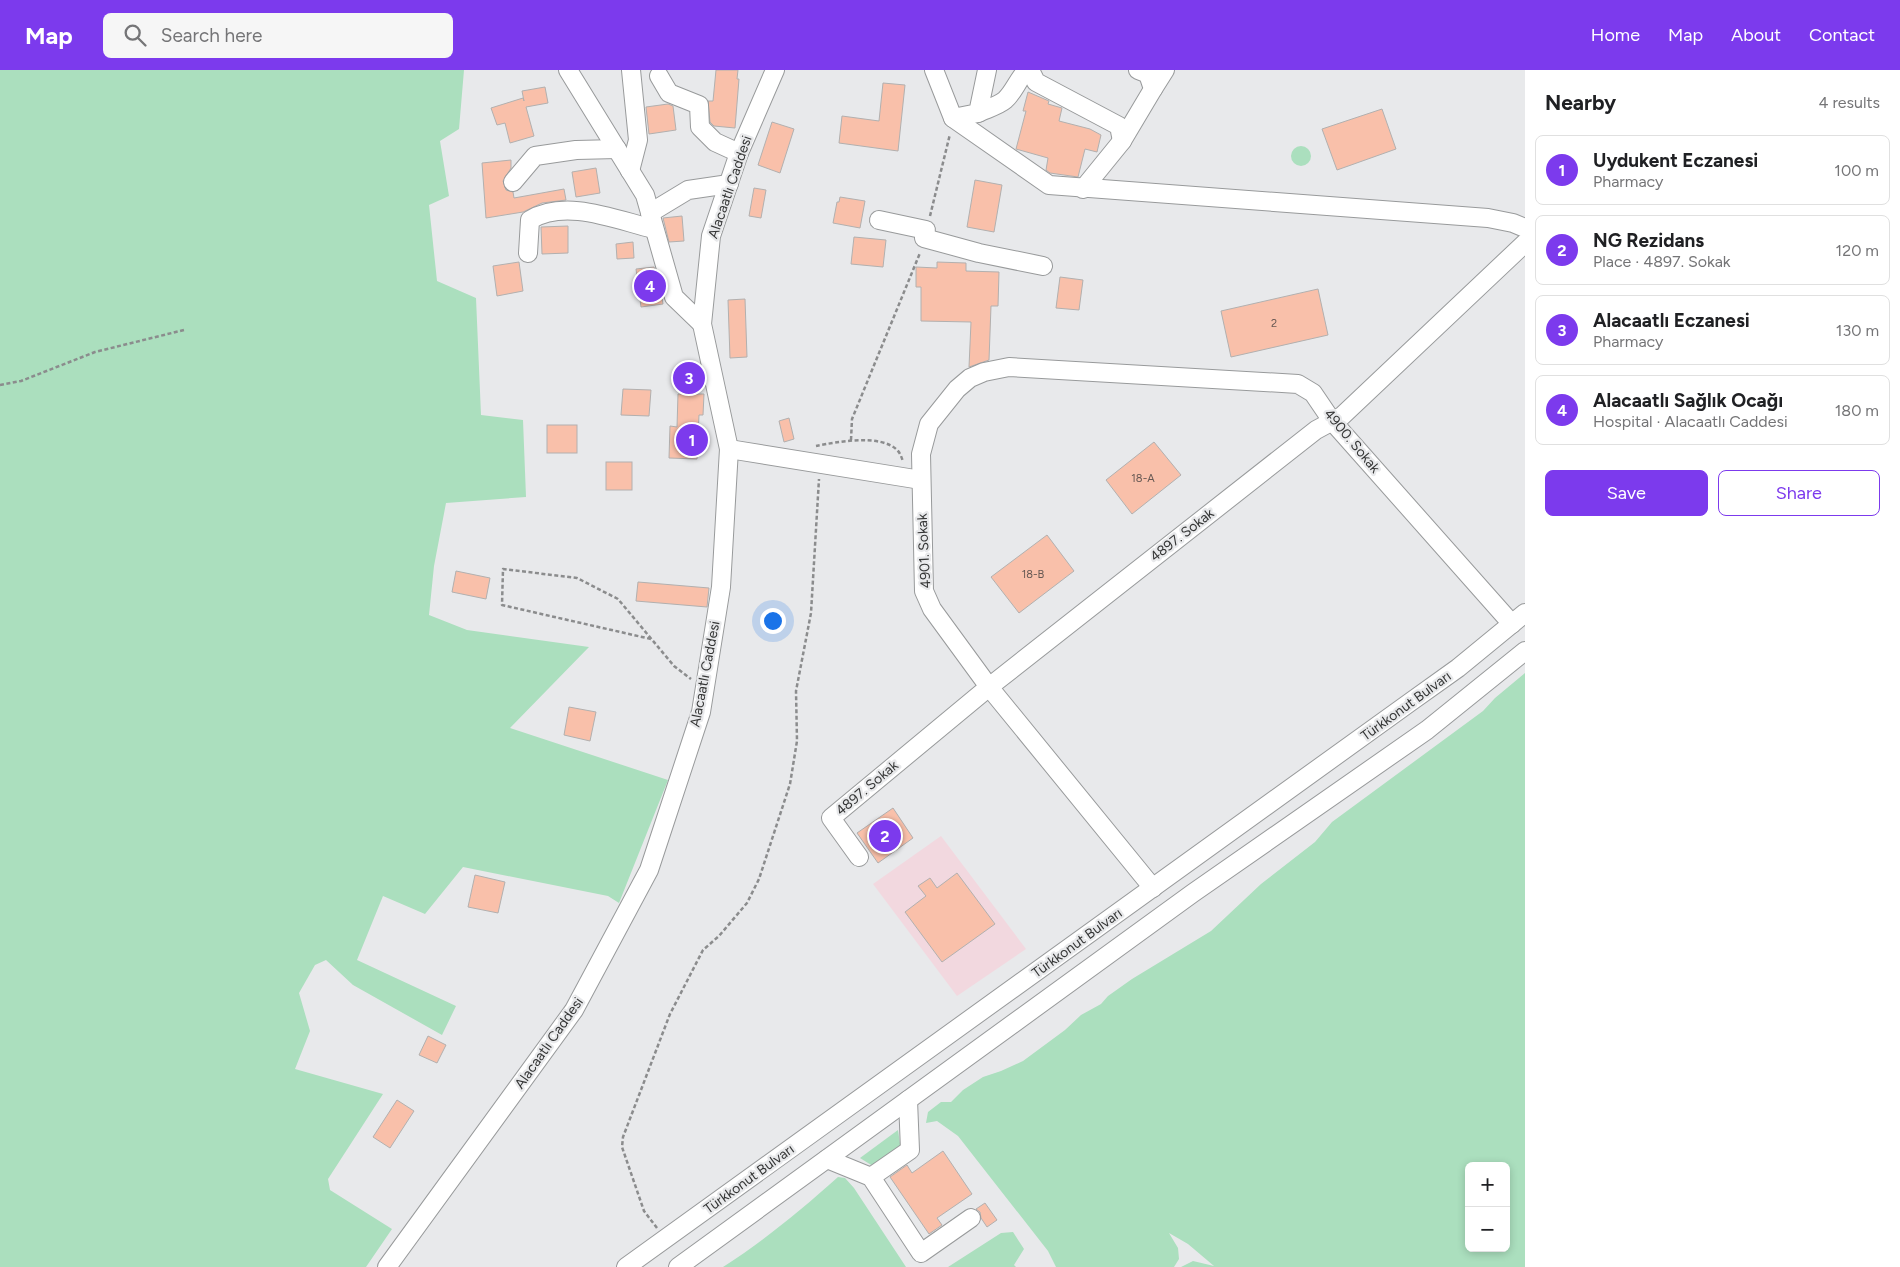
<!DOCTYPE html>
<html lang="en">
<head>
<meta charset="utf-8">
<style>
	body { margin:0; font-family:Figtree,sans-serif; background:#f6f6f6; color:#202124 }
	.controls { position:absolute; right:15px; bottom:15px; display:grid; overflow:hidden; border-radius:8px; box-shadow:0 2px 8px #0003 }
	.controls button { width:45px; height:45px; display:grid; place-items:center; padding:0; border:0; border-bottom:1px solid #e0e0e0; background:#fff; color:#202124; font:25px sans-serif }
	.you { position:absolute; left:772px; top:550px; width:18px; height:18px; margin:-12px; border:4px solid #fff; border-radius:50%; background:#1a73e8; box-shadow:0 0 0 8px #1a73e833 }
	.badge { display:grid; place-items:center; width:32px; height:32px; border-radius:50%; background:#7c3aed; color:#fff; font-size:16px; font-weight:700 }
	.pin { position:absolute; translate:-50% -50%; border:2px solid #fff; box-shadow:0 1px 5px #0006 }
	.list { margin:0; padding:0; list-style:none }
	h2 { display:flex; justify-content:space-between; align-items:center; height:65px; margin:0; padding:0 20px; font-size:21px }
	h2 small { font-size:16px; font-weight:400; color:#757577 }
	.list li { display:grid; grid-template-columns:32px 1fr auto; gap:15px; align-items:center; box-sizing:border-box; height:70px; margin:0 10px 10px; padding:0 10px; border:1px solid #e0e0e0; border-radius:8px }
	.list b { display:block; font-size:19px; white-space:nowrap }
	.list p { margin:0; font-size:16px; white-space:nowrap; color:#757577 }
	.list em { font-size:16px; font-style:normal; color:#757577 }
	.actions { display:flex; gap:10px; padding:15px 20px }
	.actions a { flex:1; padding:11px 0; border:1px solid #7c3aed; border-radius:8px; text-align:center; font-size:18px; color:#7c3aed }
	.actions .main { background:#7c3aed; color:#fff }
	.icon { flex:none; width:28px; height:28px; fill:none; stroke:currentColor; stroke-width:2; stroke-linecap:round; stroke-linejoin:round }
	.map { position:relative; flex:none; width:1525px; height:1197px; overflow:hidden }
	header { display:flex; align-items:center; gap:30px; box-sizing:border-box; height:70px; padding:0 25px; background:#7c3aed; color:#fff }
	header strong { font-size:24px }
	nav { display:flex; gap:28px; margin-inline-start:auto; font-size:18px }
	.search { width:350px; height:45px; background:#f6f6f6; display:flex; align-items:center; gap:12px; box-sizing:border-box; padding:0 18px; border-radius:8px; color:#757577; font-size:19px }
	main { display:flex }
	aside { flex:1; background:#fff }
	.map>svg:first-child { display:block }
</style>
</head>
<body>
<header>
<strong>Map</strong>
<div class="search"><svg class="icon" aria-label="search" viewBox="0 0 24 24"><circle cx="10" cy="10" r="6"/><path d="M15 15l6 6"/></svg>Search here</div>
<nav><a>Home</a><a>Map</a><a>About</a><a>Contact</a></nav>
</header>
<main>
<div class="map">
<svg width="1525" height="1197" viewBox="0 0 1525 1197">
	<rect width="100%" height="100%" fill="#e8e9eb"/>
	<!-- commercial -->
	<path fill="#f2d8df" d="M941,766L1026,879L957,926L873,814Z"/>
	<!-- green -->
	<g fill="#abdfbe" fill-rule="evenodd">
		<path d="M0,0H464L459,59L440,71L449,126L429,135L437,211L476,228L481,345L523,350L526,427L446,433L434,496L429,545L467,560L589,577L510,658L668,710L619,833L608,826L463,797L425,844L383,826L357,890L456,936L442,965L353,915L326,890L315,895L299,923L310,961L295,999L383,1024L328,1109L330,1120L392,1159L366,1197H0Z"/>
		<circle cx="1301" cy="86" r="10"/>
		<path d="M1525,603V1197H1181L1193,1191L1214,1196L1188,1174L1169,1163L1178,1178L1179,1189L1174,1197H1056L1048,1181L958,1066L937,1051L926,1053L928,1042L941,1032H951L963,1020L983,1007L1001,1001L1023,991L1065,960L1081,945L1101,934L1108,926L1132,909L1211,861L1261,814L1315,772L1332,752L1483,641L1495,628ZM1469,1096H1506V1178H1469Z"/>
		<path d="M898,1060L901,1080L876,1098L860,1088Z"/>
		<path d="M838,1107L845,1108L854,1118L906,1197H723C766,1169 800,1141 838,1107Z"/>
		<path d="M1013,1162L1024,1179L1014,1195L1016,1197H948L1001,1163Z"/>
	</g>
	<!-- building -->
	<g fill="#f9c0aa" stroke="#b2b0af">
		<path d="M716,0H738L737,9H739L735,58L714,56L710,52L708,31H713Z"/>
		<path d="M883,13L905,15L898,81L839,73L842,46L879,51Z"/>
		<path d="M545,17L548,33L526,37L534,66L510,73L505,53L497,55L491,38L523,28L524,31L522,21Z"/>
		<path d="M1028,22L1049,31L1048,34L1062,38L1059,51L1090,59L1101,65L1097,82L1085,79L1078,107L1050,103L1046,100L1048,88L1016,79L1026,41H1023Z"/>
		<path d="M668,34L673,36L676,60L649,64L646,37Z"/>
		<path d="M1382,39L1396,79L1337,100L1322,59Z"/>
		<path d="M772,52L794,59L780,103L758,95Z"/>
		<path d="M511,90V98L503,111L506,120L513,122L514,128L564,119L566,130L542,133L523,142L486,148L482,93Z"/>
		<path d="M596,98L600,123L576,127L572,102Z"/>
		<path d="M975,110L1002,115L994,162L967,157Z"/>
		<path d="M754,118L766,120L761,148L749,146Z"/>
		<path d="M840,127L865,131L860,158L833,153L837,132H839Z"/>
		<path d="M682,146L684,171L669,172L663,148Z"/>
		<path d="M568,156V183L542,184L541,157Z"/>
		<path d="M854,167L886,170L883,197L851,194Z"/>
		<path d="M633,172L634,188L617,189L616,174Z"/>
		<path d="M519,192L523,221L497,226L493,196Z"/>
		<path d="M937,192L966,193V201L999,202L998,236H991L989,290L969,297L971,252L921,251V217H916V197L937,198Z"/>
		<path d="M654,197L661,221L663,234L641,237L636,199Z"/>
		<path d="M1060,207L1083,210L1079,240L1056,238Z"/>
		<path d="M1318,219L1328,265L1231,287L1221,241Z"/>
		<path d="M745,229L747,287L730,288L728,230Z"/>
		<path d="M623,319L651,320L649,346L621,345Z"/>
		<path d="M678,324H704L703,345H699L697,389L669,388L670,356L677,357Z"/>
		<path d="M789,348L794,369L784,372L779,351Z"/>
		<rect x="547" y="355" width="30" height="28"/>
		<path d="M1154,372L1181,405L1132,444L1106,410Z"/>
		<rect x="606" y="392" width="26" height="28"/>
		<path d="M1047,465L1074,501L1019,543L991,507Z"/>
		<path d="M456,501L490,508L486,529L452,522Z"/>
		<path d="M638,512L709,518L707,537L636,531Z"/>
		<path d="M569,637L596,642L590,671L564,665Z"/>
		<path d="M893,738L913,768L878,793L857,763Z"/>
		<path d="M957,803L995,854L942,892L905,842L926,826L918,816L930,808L937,818Z"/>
		<path d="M475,805L505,812L498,843L468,837Z"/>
		<path d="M428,966L446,975L437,993L419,985Z"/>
		<path d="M397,1030L414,1041L390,1078L373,1067Z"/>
		<path d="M943,1081L972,1124L937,1148L942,1155L929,1164L890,1107L907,1095L912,1103Z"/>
		<path d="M985,1133L997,1150L987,1157L981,1148L980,1142L976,1139Z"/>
	</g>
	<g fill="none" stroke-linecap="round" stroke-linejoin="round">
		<defs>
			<g id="minor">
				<path d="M568,0L645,125L674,227L702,254"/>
				<path d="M934,0L953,48L1049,115L1488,148L1513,153L1525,158"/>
				<path d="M1030,0L1036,12L1119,56L1122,71"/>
				<path d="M659,6L669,23L699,35L700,57L715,72L739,83"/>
				<path d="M1153,19L1165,0"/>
				<path d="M978,43C986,39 998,36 1005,30C1014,22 1018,9 1027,0"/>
				<path d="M953,48L978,43L987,0"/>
				<path d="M630,101L638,70L631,0"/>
				<path d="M513,112L535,86L576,80L617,79"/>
				<path d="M1083,119L1122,71L1153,19L1148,4L1138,0"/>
				<path d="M650,143L688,120L729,114"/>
				<path d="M879,150L926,160"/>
				<path d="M924,168L979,183L1043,196"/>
				<path d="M528,183L530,150C566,128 616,150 654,159"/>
				<path d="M729,379L921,410"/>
				<path d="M859,787L831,748L989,617L1316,360L1342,346L1525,173"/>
				<path d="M1153,818L989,617L932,539L924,521L921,384L929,354L957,319L970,308L984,302L1009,297L1298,314L1313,323L1332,351L1512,554"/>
				<path d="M827,1089L871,1107L921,1183L971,1148"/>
				<path d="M871,1107L910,1080L908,1030"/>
				<path d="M387,1197L574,940L649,800L701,642L721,517L729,379L702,254L711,166L739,83L775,0"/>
				<path d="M626,1197L1409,633L1458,598L1525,543"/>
				<path d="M678,1197L1193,823L1427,660L1525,581"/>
			</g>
		</defs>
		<!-- minor casing -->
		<use href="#minor" stroke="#989a9b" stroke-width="20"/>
		<!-- path -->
		<g stroke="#8b8c8d" stroke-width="2.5" stroke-dasharray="4 2.5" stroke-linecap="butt">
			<path d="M930,146L950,64"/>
			<path d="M0,315L21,311L95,282L184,260"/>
			<path d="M851,370L852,349L920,183"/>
			<path d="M816,376C836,372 882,363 898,381C900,383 902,388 903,392"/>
			<path d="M651,569L502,535L503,499L577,508L618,529L674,596L691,609"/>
			<path d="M657,1158L644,1141L622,1077L623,1067L670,944L703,880L719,866L747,833L759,809L790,714L797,671L796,621L811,543L819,409"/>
		</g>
		<!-- minor -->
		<use href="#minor" stroke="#fff" stroke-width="18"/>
	</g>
	<g text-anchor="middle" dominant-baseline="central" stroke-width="4.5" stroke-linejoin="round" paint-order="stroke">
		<!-- number labels -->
		<g font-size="11" fill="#665853">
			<text x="1274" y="253">2</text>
			<text x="1143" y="408">18-A</text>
			<text x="1033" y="504">18-B</text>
		</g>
		<!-- street labels -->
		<g font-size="14" fill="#353636" stroke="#e8e9eb">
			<text transform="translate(730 117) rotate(-71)">Alacaatlı Caddesi</text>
			<text transform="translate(1352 371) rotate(50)">4900. Sokak</text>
			<text transform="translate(1182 465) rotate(-38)">4897. Sokak</text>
			<text transform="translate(924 481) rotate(-93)">4901. Sokak</text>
			<text transform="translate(705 604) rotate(-79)">Alacaatlı Caddesi</text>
			<text transform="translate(1406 636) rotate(-36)">Türkkonut Bulvarı</text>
			<text transform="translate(867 718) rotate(-40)">4897. Sokak</text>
			<text transform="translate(1077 873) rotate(-36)">Türkkonut Bulvarı</text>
			<text transform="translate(549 973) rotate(-55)">Alacaatlı Caddesi</text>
			<text transform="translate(749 1109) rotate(-36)">Türkkonut Bulvarı</text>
		</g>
	</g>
</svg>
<div class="controls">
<button>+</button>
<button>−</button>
</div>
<div class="you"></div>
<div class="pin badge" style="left:692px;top:370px">1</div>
<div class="pin badge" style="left:885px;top:766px">2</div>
<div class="pin badge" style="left:689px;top:308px">3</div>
<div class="pin badge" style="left:650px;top:216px">4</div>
</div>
<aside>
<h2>Nearby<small>4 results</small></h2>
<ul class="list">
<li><span class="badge">1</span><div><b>Uydukent Eczanesi</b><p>Pharmacy</p></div><em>100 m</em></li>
<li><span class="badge">2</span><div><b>NG Rezidans</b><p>Place · 4897. Sokak</p></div><em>120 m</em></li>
<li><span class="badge">3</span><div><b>Alacaatlı Eczanesi</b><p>Pharmacy</p></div><em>130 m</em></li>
<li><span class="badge">4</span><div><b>Alacaatlı Sağlık Ocağı</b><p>Hospital · Alacaatlı Caddesi</p></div><em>180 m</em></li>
</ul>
<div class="actions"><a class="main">Save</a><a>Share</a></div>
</aside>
</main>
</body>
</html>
